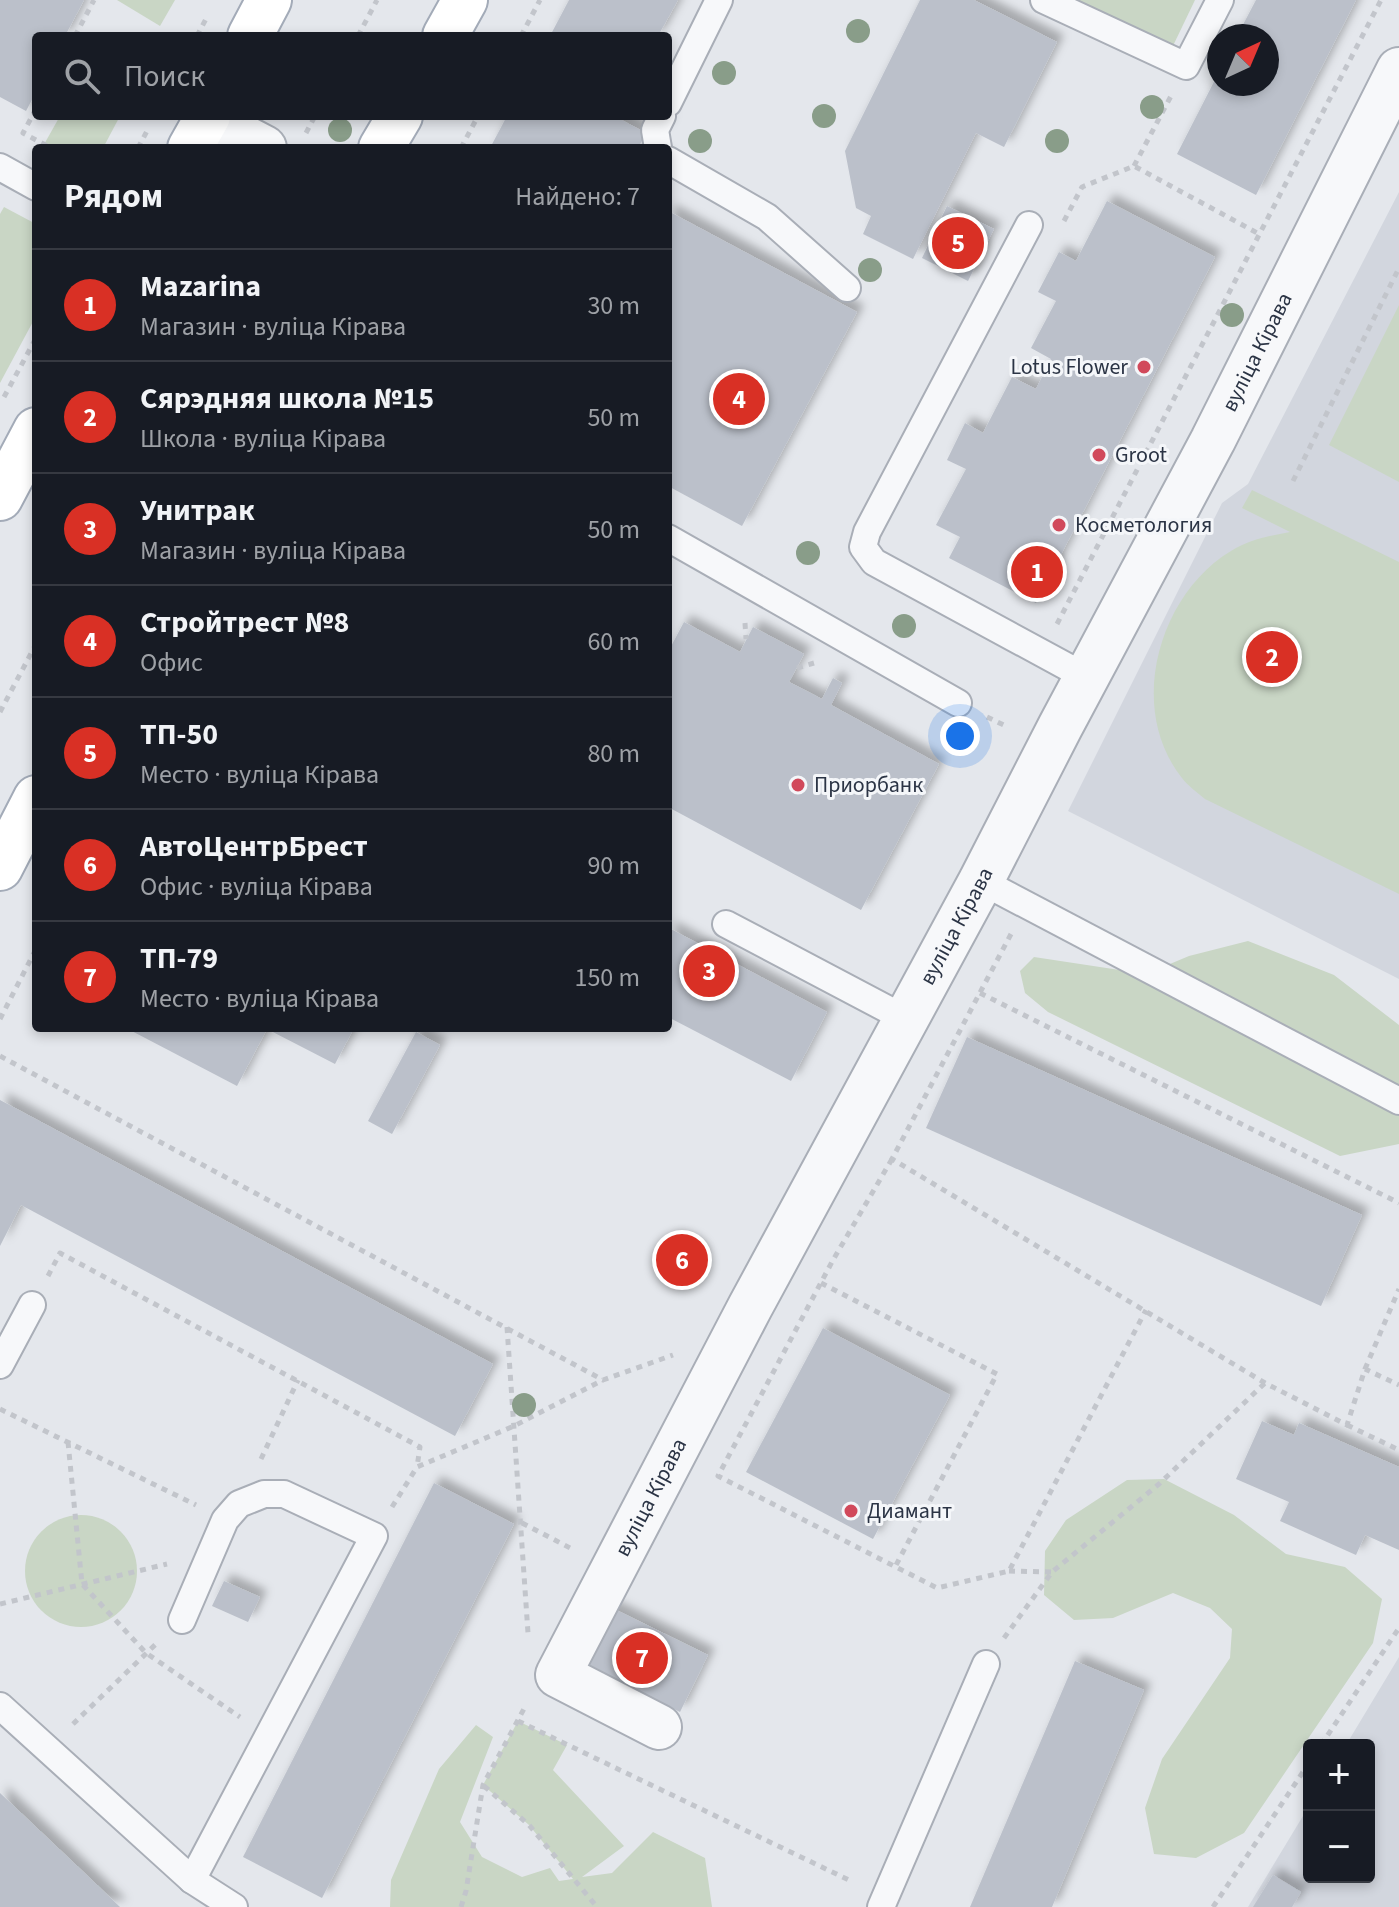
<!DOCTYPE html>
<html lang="ru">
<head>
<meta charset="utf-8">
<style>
	body { margin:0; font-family:"Source Sans 3",sans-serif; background:#242831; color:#f1f3f6 }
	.controls { position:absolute; right:24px; bottom:24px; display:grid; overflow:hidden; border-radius:8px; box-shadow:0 4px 12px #0003 }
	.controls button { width:72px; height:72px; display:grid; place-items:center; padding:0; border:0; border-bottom:2px solid #363941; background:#171b24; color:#f1f3f6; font:40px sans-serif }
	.compass { position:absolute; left:1207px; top:24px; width:72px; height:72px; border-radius:50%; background:#171b24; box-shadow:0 4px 12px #0003; rotate:44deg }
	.you { position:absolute; left:960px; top:736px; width:28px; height:28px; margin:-20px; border:6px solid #fff; border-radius:50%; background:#1a73e8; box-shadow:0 0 0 12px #1a73e833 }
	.badge { display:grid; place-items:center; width:52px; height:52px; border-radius:50%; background:#d93025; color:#fff; font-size:26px; font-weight:700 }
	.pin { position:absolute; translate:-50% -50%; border:4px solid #fff; box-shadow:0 2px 8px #0006 }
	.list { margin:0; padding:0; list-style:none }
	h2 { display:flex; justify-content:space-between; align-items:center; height:104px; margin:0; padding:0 32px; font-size:34px }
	h2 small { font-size:26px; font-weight:400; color:#9ea1a6 }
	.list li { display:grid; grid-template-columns:52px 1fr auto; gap:24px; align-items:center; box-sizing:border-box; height:112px; padding:0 32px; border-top:2px solid #363941 }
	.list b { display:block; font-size:30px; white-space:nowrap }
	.list p { margin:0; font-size:26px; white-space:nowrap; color:#9ea1a6 }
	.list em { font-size:26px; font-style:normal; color:#9ea1a6 }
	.icon { flex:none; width:44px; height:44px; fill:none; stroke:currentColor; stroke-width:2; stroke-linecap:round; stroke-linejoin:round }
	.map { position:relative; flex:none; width:1399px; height:1907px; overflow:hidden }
	.search { position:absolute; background:#171b24; box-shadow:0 4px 12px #0003; left:32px; top:32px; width:640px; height:88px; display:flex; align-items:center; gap:20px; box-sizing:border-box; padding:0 28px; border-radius:8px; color:#9ea1a6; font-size:30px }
	.panel { position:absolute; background:#171b24; box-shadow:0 4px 12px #0003; left:32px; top:144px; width:640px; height:888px; border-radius:8px }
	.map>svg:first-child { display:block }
</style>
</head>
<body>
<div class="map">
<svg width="1399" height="1907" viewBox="0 0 1399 1907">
	<defs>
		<filter id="shadow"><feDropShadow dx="7" dy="-7" stdDeviation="4" flood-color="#0004"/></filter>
	</defs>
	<rect width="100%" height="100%" fill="#e4e7ec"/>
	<!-- built -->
	<g fill="#d2d6de">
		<path d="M1399,192V979L1068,811L1222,503L1248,484Z"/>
		<path d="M1399,1657V1907H1248L1309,1806V1877H1369V1745H1346Z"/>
	</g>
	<!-- green -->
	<g fill="#c9d6c5">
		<path d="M117,0H175L160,26Z"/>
		<path d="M1068,0H1195L1171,50Z"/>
		<path d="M60,116H120L103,148H42Z"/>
		<path d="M4,207L36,224V316L0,383V214Z"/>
		<path d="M1399,305V482L1329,445Z"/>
		<path d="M1252,490L1399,562V894L1205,799C1197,792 1188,786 1182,778C1126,708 1159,594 1231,551C1250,539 1269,536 1290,532L1242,508Z"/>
		<path d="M1248,941L1334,975L1399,1025V1144L1340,1156L1048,1012L1025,993L1020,971L1034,957L1146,974L1189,956Z"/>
		<path d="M1164,1479L1234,1515L1286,1554L1345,1567L1382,1599L1373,1643L1244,1833L1196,1858L1154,1854L1145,1808L1162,1759L1230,1658L1232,1629L1210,1608L1173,1593L1113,1618L1074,1620L1044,1595L1045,1551L1066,1520L1127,1480Z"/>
		<circle cx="81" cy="1571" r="56"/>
		<path d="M518,1721L567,1745L553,1770L624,1846L582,1877L612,1873L653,1832L705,1858L712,1907H390L391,1880L439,1769L476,1725L493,1737L460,1822L482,1857L522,1877L550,1868L559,1881L573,1879L529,1825L483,1785Z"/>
	</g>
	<!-- building -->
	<g fill="#bbc0ca" filter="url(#shadow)">
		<path d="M0,0H84L65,36H36V92L26,111L0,97Z"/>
		<path d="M569,0H678L658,36H550Z"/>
		<path d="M920,0H974L1057,42L1004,147L976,133L913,259L863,234L871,216L856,208L845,151Z"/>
		<path d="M1256,0H1356L1256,195L1177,154L1219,72V84H1267V36H1237Z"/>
		<path d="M507,116H614L646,133L638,148H490Z"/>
		<path d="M1107,201L1215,257L1036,603L949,558L960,537L936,525L966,469L947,460L965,423L983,433L1012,377L1036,389L1051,359L1031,348L1056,301L1038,292L1059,252L1076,261Z"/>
		<path d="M947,206L994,229L968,281L922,258Z"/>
		<path d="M668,211L857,312L742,526L668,486Z"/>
		<path d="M684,622L740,652L753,627L804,654L789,682L822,699L833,678L842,683L831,705L939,764L861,910L668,807V652Z"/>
		<path d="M669,928L827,1012L791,1081L668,1017Z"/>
		<path d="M126,1028H354L335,1064L267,1029L237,1086Z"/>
		<path d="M416,1032L440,1045L392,1134L368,1121Z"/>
		<path d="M967,1037L1362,1215L1321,1306L926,1128Z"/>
		<path d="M0,1100L493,1364L455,1436L21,1205L0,1246Z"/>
		<path d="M673,1240L700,1255L686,1284L658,1269Z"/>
		<path d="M823,1328L950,1395L873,1539L746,1472Z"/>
		<path d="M1262,1421L1294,1435L1299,1423L1399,1467V1550L1365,1535L1356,1555L1280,1521L1289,1502L1236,1479Z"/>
		<path d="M434,1483L514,1524L322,1898L243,1857Z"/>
		<path d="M224,1581L260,1597L248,1622L212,1606Z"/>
		<path d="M604,1604L708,1655L680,1712L576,1661Z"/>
		<path d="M1075,1661L1144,1690L1052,1907H970Z"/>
		<path d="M0,1793L94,1882L120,1907H0Z"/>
		<path d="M1273,1875L1301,1892L1292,1907H1253Z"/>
	</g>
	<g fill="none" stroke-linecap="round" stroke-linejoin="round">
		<defs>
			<g id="lane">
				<path d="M1044,0L1186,66L1220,0"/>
				<path d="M668,103L719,0"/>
				<path d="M658,148L655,130L662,116"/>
				<path d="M668,160L767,217L847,288"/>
				<path d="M0,167L36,187"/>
				<path d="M1029,225L867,532L863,547L874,562L1086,677"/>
				<path d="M668,538L958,703"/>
				<path d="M981,881L1399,1101"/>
				<path d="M726,924L906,1019"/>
				<path d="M0,1365L32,1305"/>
				<path d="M182,1620L225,1520L239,1504L264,1494H284L374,1536L192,1880"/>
				<path d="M0,1706L192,1880L234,1907"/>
				<path d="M881,1907L986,1664"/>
			</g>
			<g id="street">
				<path d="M207,118L264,148"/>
				<path id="s1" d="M659,1727L558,1675L750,1307L981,881L1060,727L1213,440L1399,70"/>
			</g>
			<g id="primary">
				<path d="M250,36L269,0"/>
				<path d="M445,36L465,0"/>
				<path d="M190,148L208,116"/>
				<path d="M381,148L400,116"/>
				<path d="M0,498L36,430"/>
				<path d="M0,868L36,798"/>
			</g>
		</defs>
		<!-- lane casing -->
		<use href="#lane" stroke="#a9aeb7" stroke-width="30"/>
		<!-- street casing -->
		<use href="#street" stroke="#a9aeb7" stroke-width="48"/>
		<!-- primary casing -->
		<use href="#primary" stroke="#a3abb8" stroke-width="48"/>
		<!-- path -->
		<g stroke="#c2c5cb" stroke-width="5" stroke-dasharray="6 6" stroke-linecap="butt">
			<path d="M75,36L94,0"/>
			<path d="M197,36L208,15"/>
			<path d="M358,36L377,0"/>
			<path d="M521,36L540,0"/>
			<path d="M36,109L23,133L51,148"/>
			<path d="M306,133L315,116"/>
			<path d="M138,148L147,131"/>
			<path d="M461,148L478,116"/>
			<path d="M1134,166L1171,96"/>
			<path d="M1064,221L1082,187L1134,166L1261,235"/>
			<path d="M4,397L36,338"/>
			<path d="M1293,481L1399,268"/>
			<path d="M745,623L746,639"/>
			<path d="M1057,624L1381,0"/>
			<path d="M797,668L814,663"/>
			<path d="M0,712L36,644"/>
			<path d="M987,717L1008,727"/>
			<path d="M1011,934L892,1159L1265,1383L1347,1425L1365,1369L1399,1385"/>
			<path d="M980,993L1399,1203"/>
			<path d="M0,1019L36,949"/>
			<path d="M0,1056L603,1380L673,1355"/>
			<path d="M892,1159L833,1260L718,1476L937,1588L1009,1571L1146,1310"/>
			<path d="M48,1276L60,1253L420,1447L417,1467L514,1426L603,1380"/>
			<path d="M821,1283L997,1374L895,1567"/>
			<path d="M507,1327L528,1633"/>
			<path d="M1365,1369L1399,1289"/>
			<path d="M0,1409L196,1505"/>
			<path d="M1347,1425L1399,1450"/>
			<path d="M68,1442L82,1584L146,1653L240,1717"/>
			<path d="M261,1459L298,1380"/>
			<path d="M392,1507L417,1467"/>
			<path d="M522,1523L574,1550"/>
			<path d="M1009,1571L1052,1572"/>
			<path d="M0,1604L167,1564"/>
			<path d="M1004,1638L1052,1572L1159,1484L1265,1383"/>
			<path d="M518,1721L853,1882"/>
			<path d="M73,1724L158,1642"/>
			<path d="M1321,1745L1399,1628"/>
			<path d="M484,1786L529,1825L597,1907"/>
			<path d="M461,1907L466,1891L483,1785L526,1705"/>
			<path d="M1213,1907L1309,1763"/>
		</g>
		<!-- lane -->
		<use href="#lane" stroke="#f7f8fa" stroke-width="26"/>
		<!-- street -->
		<use href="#street" stroke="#f7f8fa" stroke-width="44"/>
		<!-- primary -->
		<use href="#primary" stroke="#fff" stroke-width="44"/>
	</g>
	<!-- trees -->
	<g fill="#899d89">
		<circle cx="858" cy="31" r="12"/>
		<circle cx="724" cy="73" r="12"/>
		<circle cx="1152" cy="107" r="12"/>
		<circle cx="824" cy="116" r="12"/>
		<circle cx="340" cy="130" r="12"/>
		<circle cx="700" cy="141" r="12"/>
		<circle cx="1057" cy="141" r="12"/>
		<circle cx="870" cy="270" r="12"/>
		<circle cx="1232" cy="315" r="12"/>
		<circle cx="808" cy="553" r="12"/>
		<circle cx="904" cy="626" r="12"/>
		<circle cx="524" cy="1405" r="12"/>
	</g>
	<!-- markers -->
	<g fill="#d1495b" stroke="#f4f6f9" stroke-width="3">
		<circle cx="1144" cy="367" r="8"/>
		<circle cx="1099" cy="455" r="8"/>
		<circle cx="1059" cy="525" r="8"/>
		<circle cx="798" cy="785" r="8"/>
		<circle cx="851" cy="1511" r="8"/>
	</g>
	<g text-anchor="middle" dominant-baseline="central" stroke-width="6" stroke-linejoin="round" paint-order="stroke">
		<!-- street labels -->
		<g font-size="22" fill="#2b3445" stroke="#f4f6f9">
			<text stroke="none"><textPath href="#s1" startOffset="1610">вуліца Кірава</textPath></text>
			<text stroke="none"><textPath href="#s1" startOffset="962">вуліца Кірава</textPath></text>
			<text stroke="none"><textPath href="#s1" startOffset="314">вуліца Кірава</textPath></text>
		</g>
		<!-- poi labels -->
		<g font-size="22" fill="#2b3445" stroke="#f4f6f9" text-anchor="start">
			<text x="1128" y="367" text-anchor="end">Lotus Flower</text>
			<text x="1115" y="455">Groot</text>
			<text x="1075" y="525">Косметология</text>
			<text x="814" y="785">Приорбанк</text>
			<text x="867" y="1511">Диамант</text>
		</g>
	</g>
</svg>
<div class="controls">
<button>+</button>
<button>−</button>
</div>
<svg class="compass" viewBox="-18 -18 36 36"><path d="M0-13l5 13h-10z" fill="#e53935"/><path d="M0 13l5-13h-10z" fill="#9ea1a6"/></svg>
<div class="you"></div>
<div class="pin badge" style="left:1037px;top:572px">1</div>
<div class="pin badge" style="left:1272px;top:657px">2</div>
<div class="pin badge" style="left:709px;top:971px">3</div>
<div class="pin badge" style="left:739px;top:399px">4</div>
<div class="pin badge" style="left:958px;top:243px">5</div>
<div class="pin badge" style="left:682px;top:1260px">6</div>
<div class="pin badge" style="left:642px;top:1658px">7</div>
<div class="search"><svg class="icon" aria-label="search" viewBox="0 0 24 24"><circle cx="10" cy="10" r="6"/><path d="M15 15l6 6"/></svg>Поиск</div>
<section class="panel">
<h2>Рядом<small>Найдено: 7</small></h2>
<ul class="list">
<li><span class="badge">1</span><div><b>Mazarina</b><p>Магазин · вуліца Кірава</p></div><em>30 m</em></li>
<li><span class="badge">2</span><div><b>Сярэдняя школа №15</b><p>Школа · вуліца Кірава</p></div><em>50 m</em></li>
<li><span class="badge">3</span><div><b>Унитрак</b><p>Магазин · вуліца Кірава</p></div><em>50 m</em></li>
<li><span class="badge">4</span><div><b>Стройтрест №8</b><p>Офис</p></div><em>60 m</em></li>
<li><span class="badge">5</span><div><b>ТП-50</b><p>Место · вуліца Кірава</p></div><em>80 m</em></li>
<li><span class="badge">6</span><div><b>АвтоЦентрБрест</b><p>Офис · вуліца Кірава</p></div><em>90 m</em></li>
<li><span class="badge">7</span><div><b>ТП-79</b><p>Место · вуліца Кірава</p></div><em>150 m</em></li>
</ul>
</section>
</div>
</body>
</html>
